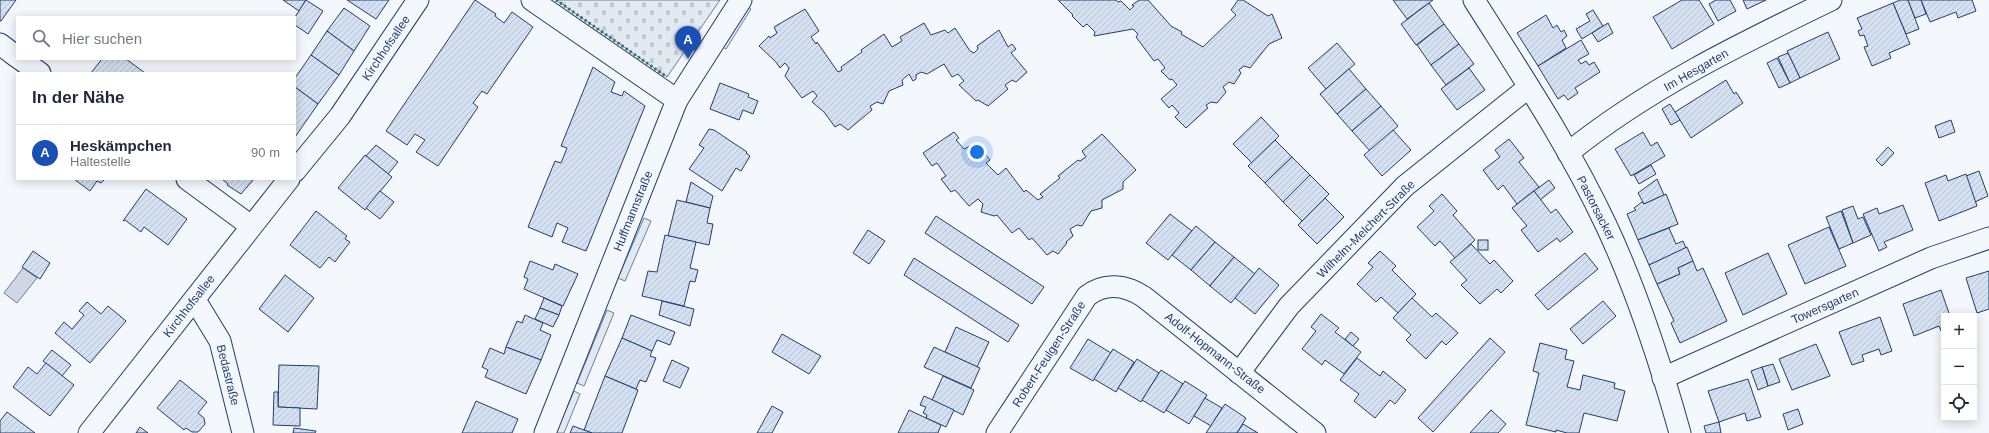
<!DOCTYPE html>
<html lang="de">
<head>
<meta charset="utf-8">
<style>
	body { margin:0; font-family:Arial,sans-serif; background:#f2f2f3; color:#1f2937 }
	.controls { position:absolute; right:12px; bottom:12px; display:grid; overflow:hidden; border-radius:0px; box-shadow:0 2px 10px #0003 }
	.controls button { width:36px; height:36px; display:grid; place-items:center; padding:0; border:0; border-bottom:1px solid #e0e1e3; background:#fff; color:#1f2937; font:20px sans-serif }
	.you { position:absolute; left:977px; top:152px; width:14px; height:14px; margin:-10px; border:3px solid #fff; border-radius:50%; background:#1a73e8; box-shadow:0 0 0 6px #1a73e833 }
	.badge { display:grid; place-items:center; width:26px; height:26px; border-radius:50%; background:#c62828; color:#fff; font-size:13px; font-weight:700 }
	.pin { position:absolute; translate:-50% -33px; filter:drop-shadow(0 1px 2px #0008) }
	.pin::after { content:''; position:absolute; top:21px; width:14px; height:12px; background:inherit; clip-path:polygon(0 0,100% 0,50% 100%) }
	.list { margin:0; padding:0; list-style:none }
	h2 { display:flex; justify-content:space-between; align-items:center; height:52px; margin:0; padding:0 16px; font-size:17px }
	h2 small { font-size:13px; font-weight:400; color:#747a83 }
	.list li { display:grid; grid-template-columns:26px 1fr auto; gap:12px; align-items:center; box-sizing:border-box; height:56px; padding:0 16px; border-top:1px solid #e0e1e3 }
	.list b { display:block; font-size:15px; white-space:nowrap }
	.list p { margin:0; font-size:13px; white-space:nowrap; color:#747a83 }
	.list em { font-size:13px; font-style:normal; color:#747a83 }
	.icon { flex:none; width:22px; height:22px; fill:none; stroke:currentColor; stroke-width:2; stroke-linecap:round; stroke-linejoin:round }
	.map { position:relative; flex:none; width:1989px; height:433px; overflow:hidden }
	.search { position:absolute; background:#fff; box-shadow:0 2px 10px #0003; left:16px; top:16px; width:280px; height:44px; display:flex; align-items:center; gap:10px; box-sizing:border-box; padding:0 14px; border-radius:0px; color:#747a83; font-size:15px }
	.panel { position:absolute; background:#fff; box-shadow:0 2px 10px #0003; left:16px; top:72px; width:280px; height:108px; border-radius:0px }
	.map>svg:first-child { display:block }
</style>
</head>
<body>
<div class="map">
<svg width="1989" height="433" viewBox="0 0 1989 433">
	<defs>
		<pattern id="cemetery-stones" width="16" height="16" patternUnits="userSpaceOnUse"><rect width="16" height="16" fill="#e3e9f0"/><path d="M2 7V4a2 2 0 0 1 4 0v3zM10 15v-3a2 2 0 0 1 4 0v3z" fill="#c2c9d1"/></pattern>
		<pattern id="building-hatch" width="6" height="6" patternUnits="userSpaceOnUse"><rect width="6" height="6" fill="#d5e0f0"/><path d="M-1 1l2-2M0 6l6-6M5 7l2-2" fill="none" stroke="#b6c1d1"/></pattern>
	</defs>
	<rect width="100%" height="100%" fill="#f4f7fb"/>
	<!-- cemetery -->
	<path fill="url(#cemetery-stones)" stroke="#687fa3" d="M556,0H720L667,77Z"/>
	<!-- parking -->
	<g fill="#e3e8f0" stroke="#687fa3">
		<path d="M747,6L751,9L726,49L721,46Z"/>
		<path d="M644,218L651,221L625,281L618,278Z"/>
		<path d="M607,310L614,313L584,386L577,383Z"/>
		<path d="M574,391L580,394L564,433H556Z"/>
	</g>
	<!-- water -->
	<path fill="#cfd7e4" stroke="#687fa3" d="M23,268L37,278L17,303L4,293Z"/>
	<!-- building -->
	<g fill="url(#building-hatch)" stroke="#1d3f73">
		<path d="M0,0H16L1,21H0Z"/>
		<path d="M283,0H306L299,11Z"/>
		<path d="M306,0L323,11L308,34L295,25V17Z"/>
		<path d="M347,0H389L376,19Z"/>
		<path d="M475,0L496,14L495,16L504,23L512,12L533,27L487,94L482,91L473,103L478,107L438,166L416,152L425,140L415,134L407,145L386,131Z"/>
		<path d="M1058,0H1116L1118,2L1121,1L1130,10L1134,6L1132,5L1139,0H1148L1171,26L1182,32L1181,34L1203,47L1236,15L1231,10L1238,0H1243L1268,16L1272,14L1282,38L1269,44L1250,68L1244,66L1239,70L1241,73L1234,84L1229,82L1223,87L1226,92L1217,103L1211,102L1206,105L1208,108L1186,128L1175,117L1179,113L1172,105L1169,108L1161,99L1177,85L1172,79L1170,80L1161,71L1165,68L1158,59L1154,61L1136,37L1138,34L1133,29L1094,36L1095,32L1087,24L1083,27L1072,16L1073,15Z"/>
		<path d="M1393,0H1433L1407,19Z"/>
		<path d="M1682,0H1699L1714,24L1672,49L1653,17Z"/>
		<path d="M1716,0H1730L1736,11L1718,21L1709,4Z"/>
		<path d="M1743,0H1766L1747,9Z"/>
		<path d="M1900,0H1908L1919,29L1906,34L1893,3Z"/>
		<path d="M1908,0H1921L1926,14L1915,18Z"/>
		<path d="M1921,0H1972L1976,11L1958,18L1956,12L1930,22Z"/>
		<path d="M1429,3L1444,24L1416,45L1401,24Z"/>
		<path d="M1893,3L1910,44L1889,53L1891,58L1872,66L1864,47L1868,46L1864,35L1860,36L1858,31L1862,29L1857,18Z"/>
		<path d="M344,8L370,26L354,51L327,31Z"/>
		<path d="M805,9L819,31L811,37L816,44L817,42L838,72L842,70L841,67L862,52L861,50L884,34L892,47L902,41L900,37L924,23L931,35L945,30L948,33L955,28L970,51L974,53L978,49L977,46L999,30L1008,47L1012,44L1016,49L1011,53L1027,72L1016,82L1012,80L1005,85L1008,89L988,106L978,100L976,101L959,85L964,81L958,74L952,77L944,64L927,74L921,72L916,75V79L913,81L909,74L902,80L903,85L889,91L883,104L877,102L870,106L872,110L848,130L840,124L835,127L824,112L812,102L817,96L813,91L802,98L785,76L789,68L785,63L780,68L776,62L759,46L769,36L770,38L777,33L774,27Z"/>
		<path d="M1593,10L1603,26L1582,39L1576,29L1590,21L1586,14Z"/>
		<path d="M1546,15L1553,28L1557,25L1561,32L1564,30L1567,36L1562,40L1566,48L1538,66L1517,33Z"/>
		<path d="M1608,23L1613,33L1598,42L1592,33Z"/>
		<path d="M1444,24L1459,44L1431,65L1417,45Z"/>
		<path d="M327,31L354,51L339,75L311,55Z"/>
		<path d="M1828,32L1840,59L1800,78L1787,51Z"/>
		<path d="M1581,40L1589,54L1578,60L1581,64L1586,61L1589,65L1594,62L1600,72L1575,88L1578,93L1568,100L1564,95L1558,99L1538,66Z"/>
		<path d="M1337,43L1355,64L1326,89L1308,68Z"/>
		<path d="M1459,44L1474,64L1446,85L1431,65Z"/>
		<path d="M1788,53L1800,78L1790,83L1778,57Z"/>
		<path d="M311,55L339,75L318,104L295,87V78Z"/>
		<path d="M1777,58L1790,83L1779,88L1767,63Z"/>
		<path d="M102,59H126L145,73H91Z"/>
		<path d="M593,67L615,82L611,92L622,96L624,91L645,106L586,251L562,242L568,228L557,223L552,237L528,227L555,161L561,163L567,148L561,146Z"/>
		<path d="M1469,68L1485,90L1457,110L1441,89Z"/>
		<path d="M1349,69L1366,89L1337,114L1320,94Z"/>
		<path d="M1726,80L1734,94L1736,92L1743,103L1691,138L1675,112Z"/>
		<path d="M720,83L749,94L748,97L758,101L753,114L743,110L739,120L710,109Z"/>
		<path d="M295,87L318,104L295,137Z"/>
		<path d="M1366,89L1381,106L1352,131L1337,114Z"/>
		<path d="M1670,104L1680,120L1671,125L1662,109Z"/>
		<path d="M1381,106L1398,126L1370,151L1352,131Z"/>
		<path d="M1261,117L1279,136L1252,163L1233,144Z"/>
		<path d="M1951,120L1955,132L1939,138L1935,126Z"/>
		<path d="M709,129L714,130L747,152L746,153L750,156L741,171L736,168L722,191L689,169L704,148L699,145Z"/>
		<path d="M1393,130L1411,150L1382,176L1364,155Z"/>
		<path d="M954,132L959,138L956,140L964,149L976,143L990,160L986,163L998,175L1006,168L1024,192L1026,190L1038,200L1043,197L1040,194L1060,178L1058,176L1078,160L1080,161L1086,157L1082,151L1102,134L1136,170L1123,182V189L1102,200V208L1091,211L1082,226L1077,225L1070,229L1073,236L1066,242L1067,243L1058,254L1053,251L1047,255L1032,238L1029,240L1019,228L1012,233L997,215L994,216L981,212L983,204L978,199L969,206L955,190L951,192L941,179L946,176L937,163L932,166L923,153Z"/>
		<path d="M1643,132L1651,146L1657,142L1665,156L1631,176L1615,149Z"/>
		<path d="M1509,139L1524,158L1519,162L1539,187L1517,204L1503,185L1498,190L1483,170L1500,157L1495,150Z"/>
		<path d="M1275,140L1292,157L1265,183L1248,166Z"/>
		<path d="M376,145L398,162L388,174L366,156Z"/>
		<path d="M1888,147L1894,153L1882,166L1876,160Z"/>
		<path d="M365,155L392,177L365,210L338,188Z"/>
		<path d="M1292,157L1310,175L1283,202L1265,183Z"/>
		<path d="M1651,165L1656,174L1639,184L1634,175Z"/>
		<path d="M1979,171L1988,196L1975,202L1966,176Z"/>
		<path d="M1966,174L1977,206L1939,221L1925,183L1946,175L1948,181Z"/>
		<path d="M1310,175L1329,194L1302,221L1283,202Z"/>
		<path d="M74,179H105L101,183L97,181L90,191Z"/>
		<path d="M222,179H254L241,194L227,185L228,184Z"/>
		<path d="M1657,179L1664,195L1644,204L1638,193Z"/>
		<path d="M1549,180L1555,188L1540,200L1534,191Z"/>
		<path d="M691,182L713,196L710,208L686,202Z"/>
		<path d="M146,189L187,219L168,245L144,227L141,232L125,220L123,221Z"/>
		<path d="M380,191L394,202L380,219L366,208Z"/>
		<path d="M1534,191L1551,213L1556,209L1573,232L1560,242L1557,238L1538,252L1521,230L1527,226L1512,208Z"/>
		<path d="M1442,194L1457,211L1453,215L1475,240L1455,258L1440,241L1435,246L1417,227L1434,211L1429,206Z"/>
		<path d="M1666,194L1678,224L1638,240L1627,214L1636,210L1634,208L1642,202L1644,204Z"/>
		<path d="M1325,198L1344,217L1317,244L1298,225Z"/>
		<path d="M677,200L710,208L707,223L713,224L709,245L668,236Z"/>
		<path d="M1903,205L1913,230L1884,242L1887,247L1879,251L1863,214L1877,208L1879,214Z"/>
		<path d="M1853,206L1858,219L1863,217L1871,235L1853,243L1842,210Z"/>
		<path d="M316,211L347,236L345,239L350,242L335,262L329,257L320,268L290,245Z"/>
		<path d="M1841,211L1853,243L1839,249L1826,217Z"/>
		<path d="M1170,214L1192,231L1168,260L1146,243Z"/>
		<path d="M936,216L1044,287L1032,304L925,233Z"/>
		<path d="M1196,226L1215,242L1191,270L1172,255Z"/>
		<path d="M1829,227L1846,266L1805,284L1788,245Z"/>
		<path d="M1669,228L1676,244L1683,241L1686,248L1649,265L1638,240Z"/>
		<path d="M868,230L885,241L869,264L853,253Z"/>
		<path d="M665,235L696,242L690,268L698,270L695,282L690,281L684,306L642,296L648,271L657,272Z"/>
		<rect x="1478" y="240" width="10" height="10"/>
		<path d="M1215,242L1234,257L1210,286L1191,270Z"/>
		<path d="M1471,244L1490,264L1494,260L1513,281L1501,293L1497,289L1480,304L1461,285L1467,280L1450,262Z"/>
		<path d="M1687,247L1693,261L1678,268L1680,274L1657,284L1649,265Z"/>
		<path d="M33,251L50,263L40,279L22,267Z"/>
		<path d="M1380,251L1396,266L1392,270L1416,294L1398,313L1381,297L1376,302L1357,284L1373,267L1368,263Z"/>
		<path d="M1585,253L1598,269L1548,310L1535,295Z"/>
		<path d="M1768,253L1787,294L1743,315L1725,273Z"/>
		<path d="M1234,257L1255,274L1231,303L1210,286Z"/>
		<path d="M914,258L1019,325L1008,342L904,275Z"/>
		<path d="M530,261L553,270L555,264L578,274L563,306L524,289L528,279L524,277Z"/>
		<path d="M1693,261L1697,271L1703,268L1727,321L1680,343L1671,323L1674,321L1657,284L1680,274L1678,268Z"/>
		<path d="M1259,268L1279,285L1255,314L1235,298Z"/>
		<path d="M1989,271V309L1977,313L1966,278Z"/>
		<path d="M285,275L314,298L288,332L259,309Z"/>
		<path d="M1941,290L1950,316H1944V332L1942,333L1939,326L1914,336L1903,304Z"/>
		<path d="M544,298L562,306L559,315L540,308Z"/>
		<path d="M1412,298L1432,317L1436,313L1458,333L1446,345L1442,341L1426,359L1406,340L1411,335L1393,318Z"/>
		<path d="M662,301L694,309L690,326L659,315Z"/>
		<path d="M1603,301L1616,316L1583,344L1570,329Z"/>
		<path d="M87,302L101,314L108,306L126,321L90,363L55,333L64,322L72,329L84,315L79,311Z"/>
		<path d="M540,308L559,315L553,327L535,319Z"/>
		<path d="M1321,314L1339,328L1335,332L1361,352L1344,374L1325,360L1322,365L1302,349L1316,331L1311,327Z"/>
		<path d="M525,315L543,323L540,330L551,335L541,360L506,347L517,321L522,323Z"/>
		<path d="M631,315L675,332L670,345L657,340L652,351L622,338Z"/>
		<path d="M1880,317L1892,351L1881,355L1879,349L1862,355L1864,361L1852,365L1839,332Z"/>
		<path d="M956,327L989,342L977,367L945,352Z"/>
		<path d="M1351,332L1359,339L1353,346L1345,339Z"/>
		<path d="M782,334L821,356L809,374L772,352Z"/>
		<path d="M622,338L652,351L650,356L656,358L646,382L640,380L636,389L605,376Z"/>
		<path d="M1490,338L1505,352L1433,432L1418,418Z"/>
		<path d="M1088,339L1111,353L1093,381L1070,368Z"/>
		<path d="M1540,343L1567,350L1565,359L1574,361L1567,387L1580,390L1583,375L1615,383L1614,388L1625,391L1617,421L1584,413L1579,433H1567L1556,430V432L1526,425L1539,373L1533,371Z"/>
		<path d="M1816,344L1830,376L1792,390L1779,359Z"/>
		<path d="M506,347L541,360L526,394L485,377L488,370L482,367L490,348L504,354Z"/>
		<path d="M934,347L980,368L971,388L924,367Z"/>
		<path d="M1113,349L1134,362L1116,392L1094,379Z"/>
		<path d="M52,350L71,365L62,376L43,361Z"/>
		<path d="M1357,358L1380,376L1383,371L1406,390L1395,404L1390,400L1375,418L1354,401L1359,394L1340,380Z"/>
		<path d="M1137,359L1159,373L1141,402L1118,388Z"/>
		<path d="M672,360L689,368L680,388L663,381Z"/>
		<path d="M46,363L74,385L50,416L13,387L28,367L37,374Z"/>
		<path d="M1773,364L1780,382L1768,386L1762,367Z"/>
		<path d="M279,365L319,366L317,409L278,407Z"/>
		<path d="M1762,367L1768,386L1758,390L1751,371Z"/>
		<path d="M1161,370L1183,384L1164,413L1142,400Z"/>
		<path d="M605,376L638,390L622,433H592L584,430Z"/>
		<path d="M943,376L974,390L963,415L932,400Z"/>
		<path d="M1748,379L1761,417L1747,421L1745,413L1719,422L1708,391Z"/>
		<path d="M180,380L207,402L198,413L204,418L205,424L198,432H192L186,428L184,430L157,408Z"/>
		<path d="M1185,381L1207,395L1189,424L1166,410Z"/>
		<path d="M274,392H278V407L300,408V426L273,425Z"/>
		<path d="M924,396L954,410L946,427L926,418L927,415L923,413L926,407L920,405Z"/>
		<path d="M1205,398L1222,408L1211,426L1194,416Z"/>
		<path d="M476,401L518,419L512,433H462Z"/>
		<path d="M1225,404L1246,418L1237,433H1206Z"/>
		<path d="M772,406L783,412L772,433H757Z"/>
		<path d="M1798,409L1803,424L1788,430L1783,414Z"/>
		<path d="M909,410L941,425L938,433H898Z"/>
		<path d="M1491,410L1506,424L1498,433H1470Z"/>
		<path d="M7,412L35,433H0V421Z"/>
		<path d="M1719,422L1721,433H1706L1704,426Z"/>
		<path d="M1243,424L1258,433H1237Z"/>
		<path d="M573,426L584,430L592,433H570Z"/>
		<path d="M140,427L148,433H136Z"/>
		<path d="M294,428L316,431L315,433H293Z"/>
	</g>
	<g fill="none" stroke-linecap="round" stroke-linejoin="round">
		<defs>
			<g id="street">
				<path d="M532,0L677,100"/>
				<path d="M1474,0C1520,73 1569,146 1606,225C1636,289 1661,365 1680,433"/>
				<path d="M0,44L17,57"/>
				<path d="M20,59L40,73"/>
				<path d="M1568,153C1647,89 1740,44 1831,0"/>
				<path d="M295,171L340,116L418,0"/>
				<path d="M187,179L251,226"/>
				<path d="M195,300L220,341L243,433"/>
				<path d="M1239,373L1289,306L1405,186L1529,87"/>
				<path d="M1663,378L1931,258L1989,238"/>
				<path d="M89,433L289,179"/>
				<path d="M545,433L677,100L741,0"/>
				<path d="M997,433L1087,296C1105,282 1126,285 1144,297L1315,433"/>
			</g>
		</defs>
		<!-- street casing -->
		<use href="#street" stroke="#1d3f73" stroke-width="23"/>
		<!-- street -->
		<use href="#street" stroke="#f4f7fb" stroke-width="21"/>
		<!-- hedge -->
		<path stroke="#2c6c60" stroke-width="3" stroke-dasharray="2 3" stroke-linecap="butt" d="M556,0L667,77"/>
	</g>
	<g text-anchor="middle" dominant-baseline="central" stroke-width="3" stroke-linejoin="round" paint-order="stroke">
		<!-- street labels -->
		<g font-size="12" fill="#1d3f73" stroke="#f4f7fb">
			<text transform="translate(386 48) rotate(-56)">Kirchhofsallee</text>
			<text transform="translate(1696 70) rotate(-30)">Im Hesgarten</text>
			<text transform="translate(1596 208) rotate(63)">Pastorsacker</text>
			<text transform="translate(633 211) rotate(-68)">Huffmannstraße</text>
			<text transform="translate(1366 229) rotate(-45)">Wilhelm-Melchert-Straße</text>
			<text transform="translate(189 306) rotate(-52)">Kirchhofsallee</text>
			<text transform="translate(1825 306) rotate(-24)">Towersgarten</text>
			<text transform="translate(1215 353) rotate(38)">Adolf-Hopmann-Straße</text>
			<text transform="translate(1049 354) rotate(-57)">Robert-Feulgen-Straße</text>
			<text transform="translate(228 375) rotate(76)">Bedastraße</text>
		</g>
	</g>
</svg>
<div class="controls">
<button>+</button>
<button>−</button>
<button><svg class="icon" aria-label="locate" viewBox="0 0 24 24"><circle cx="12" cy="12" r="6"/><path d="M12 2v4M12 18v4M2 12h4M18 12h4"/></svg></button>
</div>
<div class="you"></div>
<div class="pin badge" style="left:688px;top:59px;background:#1a4fb4">A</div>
<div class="search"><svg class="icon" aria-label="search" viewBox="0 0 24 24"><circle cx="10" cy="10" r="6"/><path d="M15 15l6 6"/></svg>Hier suchen</div>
<section class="panel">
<h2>In der Nähe<small></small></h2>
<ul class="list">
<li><span class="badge" style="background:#1a4fb4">A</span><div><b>Heskämpchen</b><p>Haltestelle</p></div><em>90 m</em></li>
</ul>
</section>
</div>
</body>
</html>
